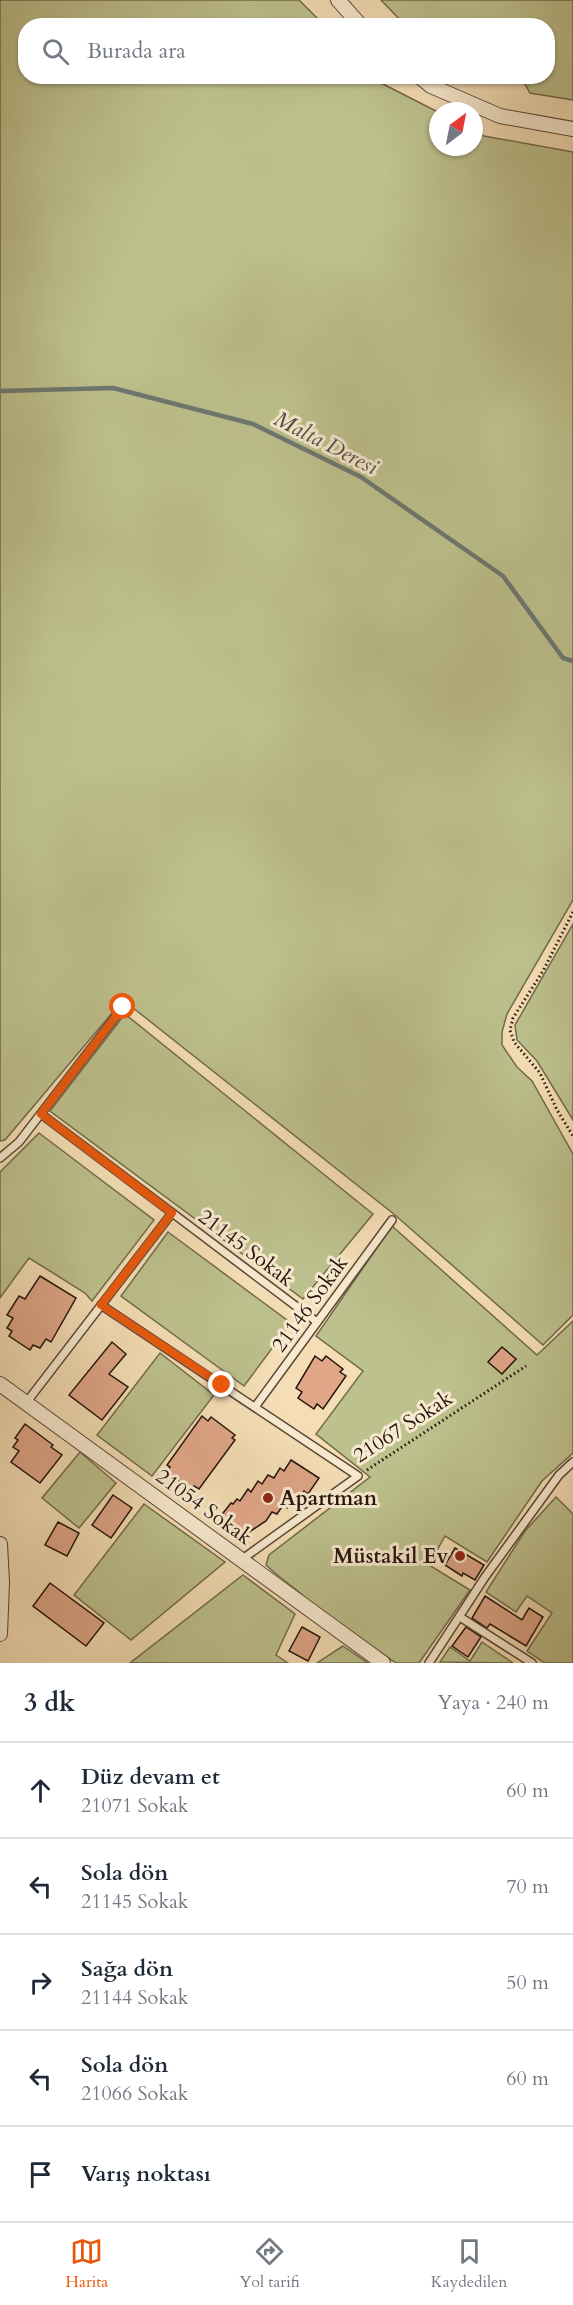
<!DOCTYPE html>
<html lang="tr">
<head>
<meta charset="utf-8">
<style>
	body { margin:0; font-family:Cardo,serif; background:#f2f2f3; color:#1f2937 }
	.compass { position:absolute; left:429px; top:102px; width:54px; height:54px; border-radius:50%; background:#fff; box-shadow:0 2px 4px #0004; rotate:32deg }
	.stop { position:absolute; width:18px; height:18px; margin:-14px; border:4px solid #ea580c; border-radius:50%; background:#fff }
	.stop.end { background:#ea580c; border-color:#fff; box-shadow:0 2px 6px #0008 }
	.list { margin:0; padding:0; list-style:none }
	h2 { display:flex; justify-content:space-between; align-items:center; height:78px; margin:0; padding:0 24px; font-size:26px }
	h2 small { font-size:20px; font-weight:400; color:#747a83 }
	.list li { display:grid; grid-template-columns:39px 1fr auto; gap:18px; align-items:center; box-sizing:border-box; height:96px; padding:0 24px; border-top:2px solid #e0e1e3 }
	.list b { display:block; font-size:22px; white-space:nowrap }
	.list p { margin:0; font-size:20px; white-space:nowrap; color:#747a83 }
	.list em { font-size:20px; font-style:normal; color:#747a83 }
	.icon { flex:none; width:33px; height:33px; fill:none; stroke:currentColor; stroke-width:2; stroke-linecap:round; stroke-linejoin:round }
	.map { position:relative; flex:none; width:573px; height:1663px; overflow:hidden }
	.search { position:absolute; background:#fff; box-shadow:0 2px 4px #0004; left:18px; right:18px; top:18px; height:66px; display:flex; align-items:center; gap:15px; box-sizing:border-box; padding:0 21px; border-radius:24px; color:#747a83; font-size:22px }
	.sheet { height:558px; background:#fff }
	nav { display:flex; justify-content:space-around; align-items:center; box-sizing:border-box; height:84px; border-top:2px solid #e0e1e3; background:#fff; font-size:16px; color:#747a83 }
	nav a { display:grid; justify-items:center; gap:3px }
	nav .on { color:#ea580c }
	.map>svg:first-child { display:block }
</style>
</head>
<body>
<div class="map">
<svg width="573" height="1663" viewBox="0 0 573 1663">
	<rect width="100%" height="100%" fill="#f5deb6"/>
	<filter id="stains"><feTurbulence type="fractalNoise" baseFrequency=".00333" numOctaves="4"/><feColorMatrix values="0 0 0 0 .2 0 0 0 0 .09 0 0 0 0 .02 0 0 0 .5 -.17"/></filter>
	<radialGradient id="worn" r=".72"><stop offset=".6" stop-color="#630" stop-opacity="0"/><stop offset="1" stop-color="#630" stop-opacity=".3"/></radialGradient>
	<!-- green -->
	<g fill="#bdc18d" stroke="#716a4c" stroke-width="1.5">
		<path d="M0,0H299L324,25L26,26V76L374,77L381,83L438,112V147H474V131L484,136L573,152V900L507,1014L502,1032V1045L517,1067L532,1081L573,1154V1315L543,1345L395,1215L123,1000L5,1140L0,1141Z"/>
		<path d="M381,0H573V100L530,93L521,77L548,76V26L405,25Z"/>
		<path d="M573,924V1120L537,1061L517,1040L515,1025Z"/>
		<path d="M125,1014L373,1214L303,1299L50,1111Z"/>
		<path d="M39,1133L154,1220L92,1301L85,1293L29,1258L0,1298V1172Z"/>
		<path d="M392,1226L537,1355L573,1321V1453L542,1481L487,1562L445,1536L429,1565L470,1590L419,1663H396L314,1606C300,1590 281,1580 266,1565L269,1555L370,1477L316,1434L363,1371L316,1336Z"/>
		<path d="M168,1232L291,1323L244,1386L121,1296Z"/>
		<path d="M160,1353L214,1395L152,1476L97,1435Z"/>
		<path d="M80,1452L116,1483L79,1528L42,1498Z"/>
		<path d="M556,1497L573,1514V1663H545L527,1651L552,1613L527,1596L516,1612L486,1592L525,1531Z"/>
		<path d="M144,1504L225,1562L131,1640L74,1595Z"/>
		<path d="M243,1575L295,1614L276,1655L288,1663H130Z"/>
		<path d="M482,1642L513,1663L440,1662L450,1647L470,1661Z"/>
		<path d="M343,1646L368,1663H317Z"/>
	</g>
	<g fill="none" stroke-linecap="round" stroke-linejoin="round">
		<!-- stream -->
		<path stroke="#6c7870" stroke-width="4.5" d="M0,391L113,388L253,424L361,477L503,576L563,658L573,661"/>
	</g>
	<!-- building -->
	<g fill="#dfa688" stroke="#25130c" stroke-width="1.5">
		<path d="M40,1276L76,1298L51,1342L46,1339L40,1348L33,1345L30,1350L9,1336L12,1331L7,1328L13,1318L7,1315L19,1296L25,1299Z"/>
		<path d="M112,1342L126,1354L109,1374L128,1387L102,1420L69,1395Z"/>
		<path d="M502,1347L516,1359L502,1374L488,1362Z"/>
		<path d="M315,1356L322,1361L326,1356L343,1369L340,1372L346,1376L323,1409L317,1404L314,1409L298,1398L302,1392L296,1388Z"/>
		<path d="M202,1416L208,1421L211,1417L235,1435L232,1438L235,1440L199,1489L194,1486L191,1490L166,1472L170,1467L167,1465Z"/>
		<path d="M25,1424L53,1445L51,1447L62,1455L40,1483L11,1462L19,1451L13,1447L18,1440L15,1438Z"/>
		<path d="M291,1460L319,1478L308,1494L304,1491L298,1500L294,1497L287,1508L283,1505L277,1514L272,1512L266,1521L246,1534L240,1530L234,1534L216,1522L231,1503L233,1504L237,1499L240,1501L248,1489L251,1492L258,1481L262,1484L268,1475L274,1478L280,1468L284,1471Z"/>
		<path d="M113,1495L132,1508L111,1538L92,1525Z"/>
		<path d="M58,1522L79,1533L67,1556L45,1545Z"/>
		<path d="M455,1548L484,1565L475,1580L463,1573L462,1576L445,1565Z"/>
		<path d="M50,1583L104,1623L86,1646L33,1606Z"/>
		<path d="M485,1596L522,1620L529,1608L543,1617L526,1646L490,1624L487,1628L472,1618Z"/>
		<path d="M302,1627L320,1637L308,1661L289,1651Z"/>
		<path d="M466,1627L481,1637L468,1657L452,1646Z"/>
	</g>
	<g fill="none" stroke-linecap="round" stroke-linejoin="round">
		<defs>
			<g id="service">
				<path d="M41,1114L317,1322"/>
				<path d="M0,1158L19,1142L123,1007"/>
				<path d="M101,1305L358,1476L241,1560"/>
				<path d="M26,1403L172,1213"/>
				<path d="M255,1407L392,1220"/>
				<path d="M460,1617L532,1663"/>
				<path d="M429,1663L485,1577L559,1475L573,1462"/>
			</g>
			<g id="minor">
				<path d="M338,0L361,26"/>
				<path d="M419,76L431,86L500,116L573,129"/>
				<path d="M0,1384L383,1663"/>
				<path d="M0,1544L2,1582L0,1634"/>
			</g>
		</defs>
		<!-- service casing -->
		<use href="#service" stroke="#594636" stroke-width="10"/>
		<!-- minor casing -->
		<use href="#minor" stroke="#594636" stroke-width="16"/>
		<!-- path -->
		<g stroke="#25130c" stroke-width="3" stroke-dasharray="1.5 3" stroke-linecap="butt">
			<path d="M573,912L543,971L513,1018L510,1030L514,1042L540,1073L557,1110L573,1136"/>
			<path d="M367,1470L526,1366"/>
		</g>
		<!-- service -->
		<use href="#service" stroke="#f8ead0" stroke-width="7"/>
		<!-- minor -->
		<use href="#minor" stroke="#f8ead0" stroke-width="14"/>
	</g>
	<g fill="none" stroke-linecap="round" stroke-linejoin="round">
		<!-- route -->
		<path stroke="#ea580c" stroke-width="8" d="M123,1007L41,1114L172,1213L101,1305L222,1385"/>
	</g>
	<!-- markers -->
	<g fill="#8f2418" stroke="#f8ead0" stroke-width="2">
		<circle cx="268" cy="1498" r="6"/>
		<circle cx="460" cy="1556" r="6"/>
	</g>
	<g text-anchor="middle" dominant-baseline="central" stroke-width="6" stroke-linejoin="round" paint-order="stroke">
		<!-- street labels -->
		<g font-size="21" fill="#25130c" stroke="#f8ead0">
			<text transform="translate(246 1248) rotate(37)">21145 Sokak</text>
			<text transform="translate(310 1304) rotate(-54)">21146 Sokak</text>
			<text transform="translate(403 1427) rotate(-33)">21067 Sokak</text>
			<text transform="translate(204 1507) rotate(36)">21054 Sokak</text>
		</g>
		<!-- poi labels -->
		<g font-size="21" font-weight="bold" fill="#25130c" stroke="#f8ead0" text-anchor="start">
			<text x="280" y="1498">Apartman</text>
			<text x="448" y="1556" text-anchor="end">Müstakil Ev</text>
		</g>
		<!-- water labels -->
		<g font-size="22" font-style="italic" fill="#4f4e46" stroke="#f8ead0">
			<text transform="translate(326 443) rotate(27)">Malta Deresi</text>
		</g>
	</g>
	<rect width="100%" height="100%" filter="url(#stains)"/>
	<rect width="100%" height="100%" fill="url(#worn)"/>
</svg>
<svg class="compass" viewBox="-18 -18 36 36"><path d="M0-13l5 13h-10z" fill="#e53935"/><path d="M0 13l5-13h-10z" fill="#747a83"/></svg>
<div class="stop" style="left:123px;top:1007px"></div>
<div class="stop end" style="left:222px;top:1385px"></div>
<div class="search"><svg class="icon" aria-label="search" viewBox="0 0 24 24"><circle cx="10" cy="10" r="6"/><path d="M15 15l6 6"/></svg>Burada ara</div>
</div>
<section class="sheet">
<h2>3 dk<small>Yaya · 240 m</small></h2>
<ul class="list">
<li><svg class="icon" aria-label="ahead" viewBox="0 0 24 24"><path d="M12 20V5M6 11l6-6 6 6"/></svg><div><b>Düz devam et</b><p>21071 Sokak</p></div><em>60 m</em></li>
<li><svg class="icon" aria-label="left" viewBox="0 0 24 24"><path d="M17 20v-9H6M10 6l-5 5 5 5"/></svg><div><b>Sola dön</b><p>21145 Sokak</p></div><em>70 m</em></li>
<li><svg class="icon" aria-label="right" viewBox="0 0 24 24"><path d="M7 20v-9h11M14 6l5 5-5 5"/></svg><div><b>Sağa dön</b><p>21144 Sokak</p></div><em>50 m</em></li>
<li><svg class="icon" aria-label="left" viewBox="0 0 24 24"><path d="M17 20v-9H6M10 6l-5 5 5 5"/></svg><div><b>Sola dön</b><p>21066 Sokak</p></div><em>60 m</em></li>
<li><svg class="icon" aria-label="arrive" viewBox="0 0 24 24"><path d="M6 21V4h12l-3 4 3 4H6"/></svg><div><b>Varış noktası</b></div></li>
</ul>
</section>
<nav>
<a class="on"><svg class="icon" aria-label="map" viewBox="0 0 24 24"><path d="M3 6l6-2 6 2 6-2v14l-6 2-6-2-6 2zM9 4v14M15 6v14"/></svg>Harita</a>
<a><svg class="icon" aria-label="directions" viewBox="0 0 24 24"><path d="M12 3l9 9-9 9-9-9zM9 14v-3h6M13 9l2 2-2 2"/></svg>Yol tarifi</a>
<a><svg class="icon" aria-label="saved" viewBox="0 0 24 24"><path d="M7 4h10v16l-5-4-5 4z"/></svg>Kaydedilen</a>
</nav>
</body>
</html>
